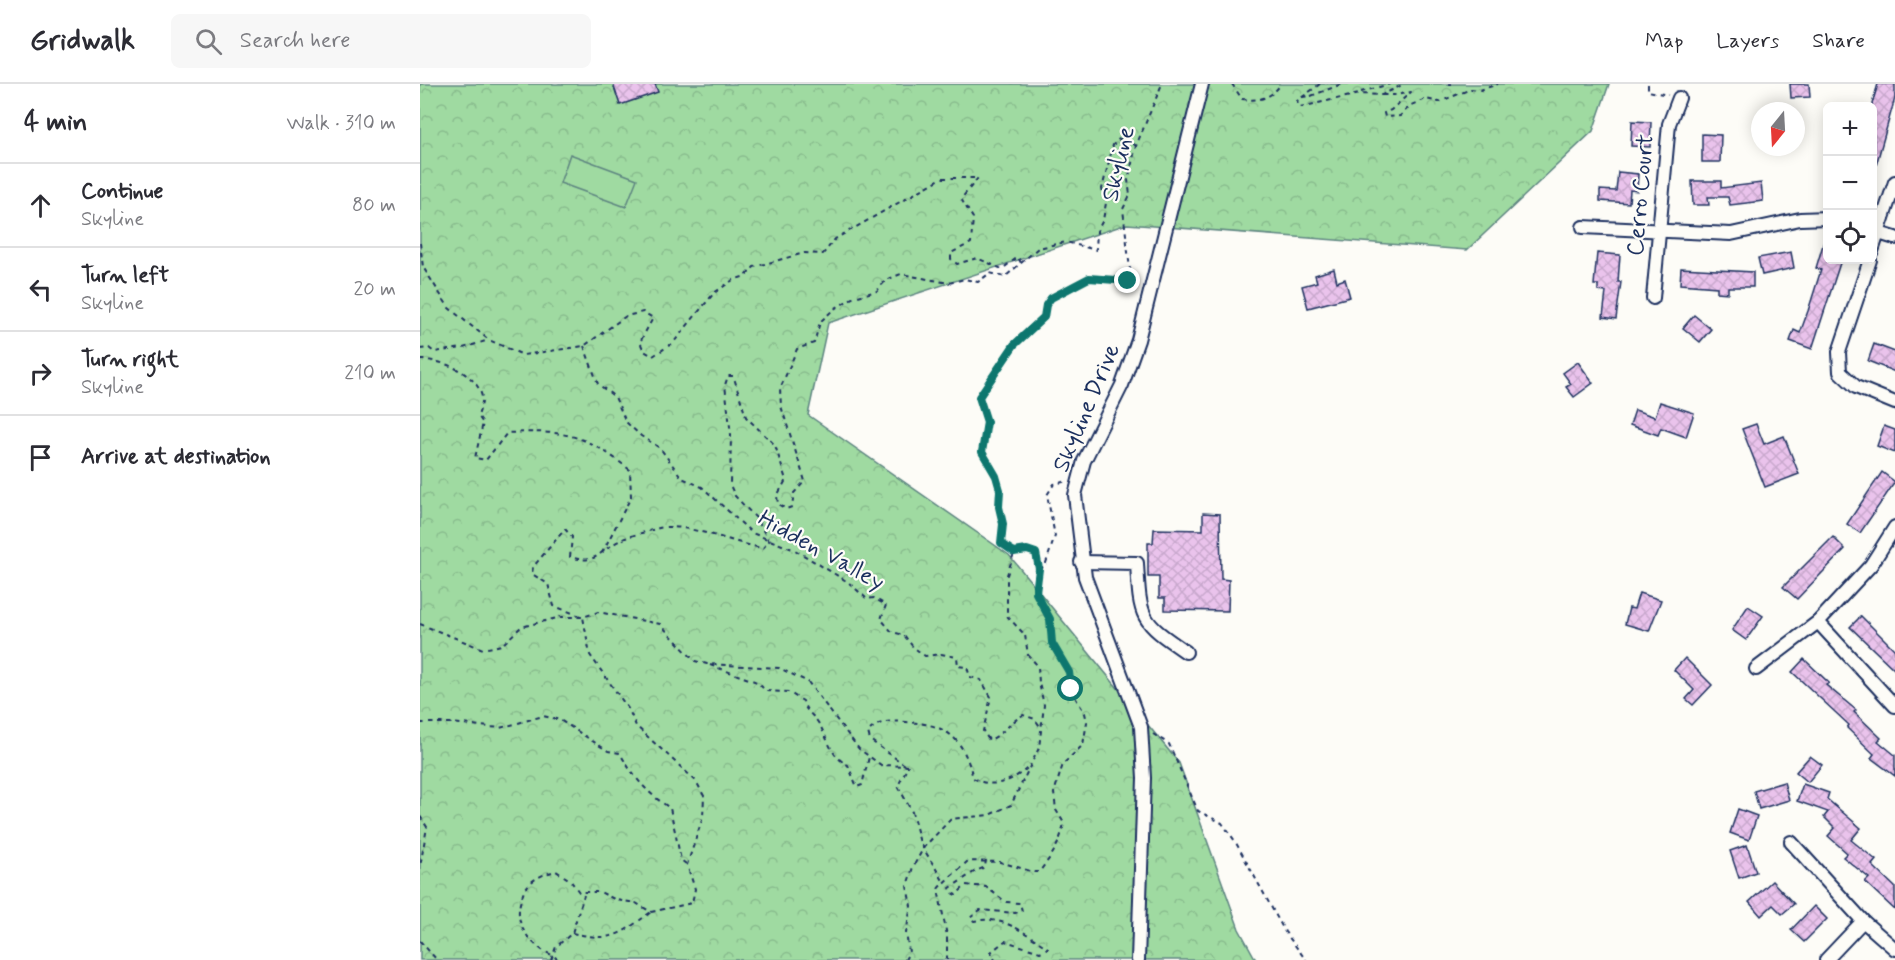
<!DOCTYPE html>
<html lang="en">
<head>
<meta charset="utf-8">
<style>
	body { margin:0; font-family:Mynerve,sans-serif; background:#f7f7f7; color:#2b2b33 }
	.controls { position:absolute; right:18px; top:18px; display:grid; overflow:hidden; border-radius:9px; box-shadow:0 3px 15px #0003 }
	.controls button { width:54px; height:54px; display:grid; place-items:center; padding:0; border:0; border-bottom:2px solid #e1e1e2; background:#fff; color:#2b2b33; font:30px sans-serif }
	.compass { position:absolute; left:1331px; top:18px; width:54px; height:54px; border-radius:50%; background:#fff; box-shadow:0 3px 15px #0003; rotate:198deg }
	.stop { position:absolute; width:18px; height:18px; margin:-14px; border:4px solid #0f766e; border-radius:50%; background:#fff }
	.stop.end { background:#0f766e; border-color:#fff; box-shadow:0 2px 6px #0008 }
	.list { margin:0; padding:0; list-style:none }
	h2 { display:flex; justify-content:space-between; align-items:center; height:78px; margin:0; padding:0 24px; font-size:26px }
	h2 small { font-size:20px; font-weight:400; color:#7c7c81 }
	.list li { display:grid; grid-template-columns:39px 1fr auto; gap:18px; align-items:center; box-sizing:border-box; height:84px; padding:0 24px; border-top:2px solid #e1e1e2 }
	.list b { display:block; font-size:22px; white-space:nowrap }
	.list p { margin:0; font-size:20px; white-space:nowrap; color:#7c7c81 }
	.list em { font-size:20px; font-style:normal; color:#7c7c81 }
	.icon { flex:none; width:33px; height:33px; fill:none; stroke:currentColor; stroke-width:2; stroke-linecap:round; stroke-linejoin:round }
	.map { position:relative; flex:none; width:1475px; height:876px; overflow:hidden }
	header { display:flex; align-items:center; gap:36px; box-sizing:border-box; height:84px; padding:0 30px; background:#fff; border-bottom:2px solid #e1e1e2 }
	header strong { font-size:28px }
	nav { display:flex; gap:33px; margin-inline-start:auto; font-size:21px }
	.search { width:420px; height:54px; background:#f7f7f7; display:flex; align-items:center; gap:15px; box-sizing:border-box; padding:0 21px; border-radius:9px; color:#7c7c81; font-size:22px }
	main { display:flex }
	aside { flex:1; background:#fff }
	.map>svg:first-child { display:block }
</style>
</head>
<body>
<header>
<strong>Gridwalk</strong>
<div class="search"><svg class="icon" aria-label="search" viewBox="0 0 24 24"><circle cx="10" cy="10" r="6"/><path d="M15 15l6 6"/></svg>Search here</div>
<nav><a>Map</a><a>Layers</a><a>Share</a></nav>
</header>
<main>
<aside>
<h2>4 min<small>Walk · 310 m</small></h2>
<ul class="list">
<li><svg class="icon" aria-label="ahead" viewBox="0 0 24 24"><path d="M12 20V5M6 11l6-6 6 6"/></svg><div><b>Continue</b><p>Skyline</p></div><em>80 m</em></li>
<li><svg class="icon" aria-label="left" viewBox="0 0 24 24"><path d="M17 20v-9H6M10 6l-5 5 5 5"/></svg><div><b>Turn left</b><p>Skyline</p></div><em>20 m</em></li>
<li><svg class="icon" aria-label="right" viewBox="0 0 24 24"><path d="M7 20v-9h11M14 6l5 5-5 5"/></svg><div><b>Turn right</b><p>Skyline</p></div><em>210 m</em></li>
<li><svg class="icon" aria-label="arrive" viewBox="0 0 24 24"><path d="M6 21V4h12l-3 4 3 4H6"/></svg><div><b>Arrive at destination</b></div></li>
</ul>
</aside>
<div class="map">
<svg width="1475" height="876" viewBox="0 0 1475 876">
	<defs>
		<pattern id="forest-crowns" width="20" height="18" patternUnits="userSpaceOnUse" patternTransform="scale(1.5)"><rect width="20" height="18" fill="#9fdaa1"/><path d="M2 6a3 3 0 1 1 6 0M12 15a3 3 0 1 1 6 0" fill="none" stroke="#88bb8d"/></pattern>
		<pattern id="building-cross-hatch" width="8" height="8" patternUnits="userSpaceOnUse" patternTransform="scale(1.5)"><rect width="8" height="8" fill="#eac3ec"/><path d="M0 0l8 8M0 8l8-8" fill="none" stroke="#c8a8cd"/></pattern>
	</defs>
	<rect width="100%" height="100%" fill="#fdfcf7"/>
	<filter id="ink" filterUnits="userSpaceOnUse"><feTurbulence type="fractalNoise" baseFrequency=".0167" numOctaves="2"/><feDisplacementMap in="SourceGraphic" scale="12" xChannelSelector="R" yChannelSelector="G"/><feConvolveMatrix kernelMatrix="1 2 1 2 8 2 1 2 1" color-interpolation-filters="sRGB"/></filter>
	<g filter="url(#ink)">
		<!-- forest -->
		<path fill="url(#forest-crowns)" stroke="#5d8480" stroke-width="1.5" d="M0,0H1189L1173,47L1047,166L707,140L408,239L388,331L589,471L759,679L819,845L836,876H0Z"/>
		<!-- pitch -->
		<path fill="#9fdaa1" stroke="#5d8480" stroke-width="1.5" d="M150,70L217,95L206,123L140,99Z"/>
		<!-- building -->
		<g fill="url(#building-cross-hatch)" stroke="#1b2f5e" stroke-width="1.5">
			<path d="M193,0H235L238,8L200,21Z"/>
			<path d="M1370,0H1389L1390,13L1371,14Z"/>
			<path d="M1458,0H1475V14L1455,85L1452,20Z"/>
			<path d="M1212,37L1231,38L1230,63L1211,62Z"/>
			<path d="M1282,50L1301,51L1300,78H1282Z"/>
			<path d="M1198,88L1218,90L1217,107L1210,106L1209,119L1180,117V106L1196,107Z"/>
			<path d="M1272,97H1301V104L1341,99L1343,117L1310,121L1308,113H1288L1289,121H1273Z"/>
			<path d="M1405,154H1407V176H1421L1392,265L1370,257L1374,246L1380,249L1388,227L1401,186L1396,184Z"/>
			<path d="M1371,168L1374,184L1342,191L1338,174Z"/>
			<path d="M1177,169L1200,171L1198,198H1201L1196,235L1183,233L1186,208L1178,207V201H1174Z"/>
			<path d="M1261,184L1333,188V203H1308V209L1297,208V203L1260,200Z"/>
			<path d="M914,185L917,198L925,195L930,213L888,224L882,202L897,198L895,191Z"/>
			<path d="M1274,231L1291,245L1280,258L1263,244Z"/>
			<path d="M1454,260L1475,268V288L1448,277Z"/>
			<path d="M1158,278L1173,299L1154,313L1146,303L1151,300L1143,289Z"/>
			<path d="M1240,318L1274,329L1266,353L1241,344L1238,351L1210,341L1215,326L1235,333Z"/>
			<path d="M1336,340L1344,360L1364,352L1379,390L1345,403L1322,345Z"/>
			<path d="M1464,342L1475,346V369L1457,362Z"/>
			<path d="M1462,388L1475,398L1440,449L1427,440Z"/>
			<path d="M783,429L800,430L801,495L809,496L808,527L745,526V514H739V493H728V459H733L734,445L783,446Z"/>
			<path d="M1413,453L1425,465L1377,515L1363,503Z"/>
			<path d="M1219,509L1241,516L1229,547L1205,540L1209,524L1214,525Z"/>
			<path d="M1328,522L1343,532L1326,556L1312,546Z"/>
			<path d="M1441,532L1475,566V586L1430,543Z"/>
			<path d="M1265,574L1292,601L1273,621L1266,615L1274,606L1254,586Z"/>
			<path d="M1384,575L1409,599L1406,601L1436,626L1434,628L1461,654L1458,657L1475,671V692L1451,674L1454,670L1427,644L1429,641L1372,588Z"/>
			<path d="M1390,672L1402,681L1388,698L1376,688Z"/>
			<path d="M1364,698L1369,716L1339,725L1334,707Z"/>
			<path d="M1383,700L1409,709L1407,715L1441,744L1431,756L1456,776L1452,781L1475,803V826L1445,798L1449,794L1423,773L1427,769L1408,752L1415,744L1404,733L1408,728L1377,717Z"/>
			<path d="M1318,725L1337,732L1329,756L1310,749Z"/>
			<path d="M1327,761L1336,788L1319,794L1310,767Z"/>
			<path d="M1352,797L1374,820L1362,830L1353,821L1341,832L1329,818Z"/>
			<path d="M1394,822L1407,835L1384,858L1371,846Z"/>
		</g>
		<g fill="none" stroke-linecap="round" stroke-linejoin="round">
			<defs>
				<g id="minor">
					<path d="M1163,143L1311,150L1380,135L1408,134"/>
					<path d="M1452,147L1475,154"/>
					<path d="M1452,167L1475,98"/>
					<path d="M1450,176L1419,268L1420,288L1436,303L1475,319"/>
					<path d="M1233,214L1249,40L1259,14"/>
					<path d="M661,478L717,479C720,535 720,537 766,568"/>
					<path d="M1398,538L1475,622"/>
					<path d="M1336,585L1398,538L1451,481L1475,443"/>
					<path d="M1371,758L1443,837L1475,865"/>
					<path d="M718,876L724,694L721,643L665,493L655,411L664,377L702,301L718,256L782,0"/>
					<path d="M1406,876L1443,837"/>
				</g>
			</defs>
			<!-- minor casing -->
			<use href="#minor" stroke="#1b2f5e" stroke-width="16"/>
			<!-- path -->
			<g stroke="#1b2f5e" stroke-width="2" stroke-dasharray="4.5 4.5" stroke-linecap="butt">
				<path d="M812,0L822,15C840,17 850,15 861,0"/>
				<path d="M900,0L877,17L880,23L939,10L962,11L984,0"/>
				<path d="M1028,0H1032"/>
				<path d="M1228,0V7L1248,11"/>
				<path d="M941,8L970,0"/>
				<path d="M962,11H976L991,8L971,26L964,29L965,33L980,32L991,21L1006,15L1019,18L1051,5L1060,6L1078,0"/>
				<path d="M882,13L891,12L922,0"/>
				<path d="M0,159L3,183L29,224L69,256L103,271L164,262L206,232L223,228L233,234L220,258L224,267L233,272L253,259L294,209L313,196L326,192L334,183L384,169L403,170L415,155L522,94H558L541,115L553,134L551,159L531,169V175L537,180L557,174L582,185L598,173L601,179"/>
				<path d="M164,262L178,300L195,313L206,338L221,352L240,364L262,394L282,403L332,449L375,466L428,498L447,515L454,514L466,521L461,535L472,548L484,551L493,563L505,572L521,570L537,573L538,582L547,583L550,593L561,596L571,613L563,647L569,656C584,650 589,639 603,631L615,635L621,644"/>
				<path d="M0,265L9,264L14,268L43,264L69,256"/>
				<path d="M0,276C21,275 57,289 62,313C63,319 60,325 58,332L63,339L55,374L66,376L87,349C144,346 164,349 210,386L211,413L182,469"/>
				<path d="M619,485L625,482L635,452L627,411L634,400L648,397"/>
				<path d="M0,540L63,565L82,561L101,543L141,533H163L178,528L240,540L275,577L287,580L359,584L388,598L439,665L461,681L488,682L478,702L492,728L500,759L524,798"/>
				<path d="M290,581L337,598L346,607L368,608L383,617C386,629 393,630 399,640C409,656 410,672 428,681L437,703L442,701L449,673"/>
				<path d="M0,639H32L80,644L123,632L140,636L188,667L200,669C213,693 228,710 250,724L261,776L266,780"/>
				<path d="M733,650L749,660L778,727L802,739L815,757L865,848L886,876"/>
				<path d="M485,681L450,656L448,648C460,636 469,637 486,638C527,640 543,653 553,694C575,706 592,697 610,682"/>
				<path d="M0,732L7,743L0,783"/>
				<path d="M566,776L565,783L554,788L530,804L532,809L536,811L546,801L566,803L586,818L600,819L602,827L595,829L560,826L550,834L554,837C583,831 605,849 628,864L620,868L585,857L571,868L575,876"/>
				<path d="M152,849C194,858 198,852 231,828"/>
				<path d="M0,857L17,876"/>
				<path d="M131,876L136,863L152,849L164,811"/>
				<path d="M138,876C133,870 128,870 122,866C102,851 93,834 103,810C108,796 123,790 136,787L150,796L159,808H180L196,816L216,819L231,828L272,819L275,805L267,781L283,733L284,712L276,697L216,642L209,626L170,571L163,533L134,522L128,500L112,490L113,483L145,445L152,453L150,473C178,481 177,468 199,457C210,451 227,448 239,444C266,438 314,460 343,464L349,457L336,434L315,412L310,401L311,351L305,301L308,292H313L315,297L326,333L355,361L366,396L357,412L358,420L366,425L372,423L374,409L385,397L361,322L360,305L377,265L394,259L400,238L414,225L434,213L457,207L466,196L481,190L529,199L545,195L558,198L570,189L585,193L618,164L646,158L676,166L677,147L683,136L686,119L682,105L693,61L699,55L707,54L716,62"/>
				<path d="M485,876L489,868L486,849L491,822L487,802L493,783L504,763L531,735L569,731L591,721L619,664L624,621L619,599L618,582L608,571L605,551L587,532V491L594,469"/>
				<path d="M527,876V852L518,805C521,800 542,783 548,777L580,778L614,788H619C632,772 640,760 644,739L636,726L634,709L643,680L663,661L667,638L665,629L653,610L649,588L632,559L630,535L616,509L619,485L616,469L607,466L594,468L581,459L583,434L579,423L580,406L576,391L563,368L567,337L559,313L594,261L607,246L624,233C627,227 624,221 628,216C633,211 668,194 675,193C686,192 702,202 711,194L703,125L710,111L708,96L716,62L742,0"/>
			</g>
			<!-- minor -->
			<use href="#minor" stroke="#fdfcf7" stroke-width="12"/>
		</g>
	</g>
	<g fill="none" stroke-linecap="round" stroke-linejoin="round" filter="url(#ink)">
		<!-- route -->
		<path stroke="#0f766e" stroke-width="8" d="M651,605L649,588L632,559L630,535L616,509L619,485L616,469L607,466L594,468L581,459L583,440L579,423L580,406L576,392L562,368L567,338L559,313L594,261L624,233L626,221L631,214L669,194L708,197"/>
	</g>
	<g text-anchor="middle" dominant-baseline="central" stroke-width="4.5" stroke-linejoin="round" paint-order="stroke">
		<!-- street labels -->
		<g font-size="24" fill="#1b2f5e" stroke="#fdfcf7">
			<text transform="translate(699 80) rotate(-77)">Skyline</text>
			<text transform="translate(1221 111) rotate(-85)">Cerro Court</text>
			<text transform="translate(667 324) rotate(-67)">Skyline Drive</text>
			<text transform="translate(401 467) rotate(29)">Hidden Valley</text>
		</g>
	</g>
</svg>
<div class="controls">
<button>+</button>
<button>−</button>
<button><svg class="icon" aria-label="locate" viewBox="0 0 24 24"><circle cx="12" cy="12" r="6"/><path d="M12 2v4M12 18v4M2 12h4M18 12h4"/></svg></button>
</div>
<svg class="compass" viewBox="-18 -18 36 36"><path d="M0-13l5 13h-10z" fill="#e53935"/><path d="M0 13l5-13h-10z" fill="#7c7c81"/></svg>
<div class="stop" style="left:651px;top:605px"></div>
<div class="stop end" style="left:708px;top:197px"></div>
</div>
</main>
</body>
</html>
